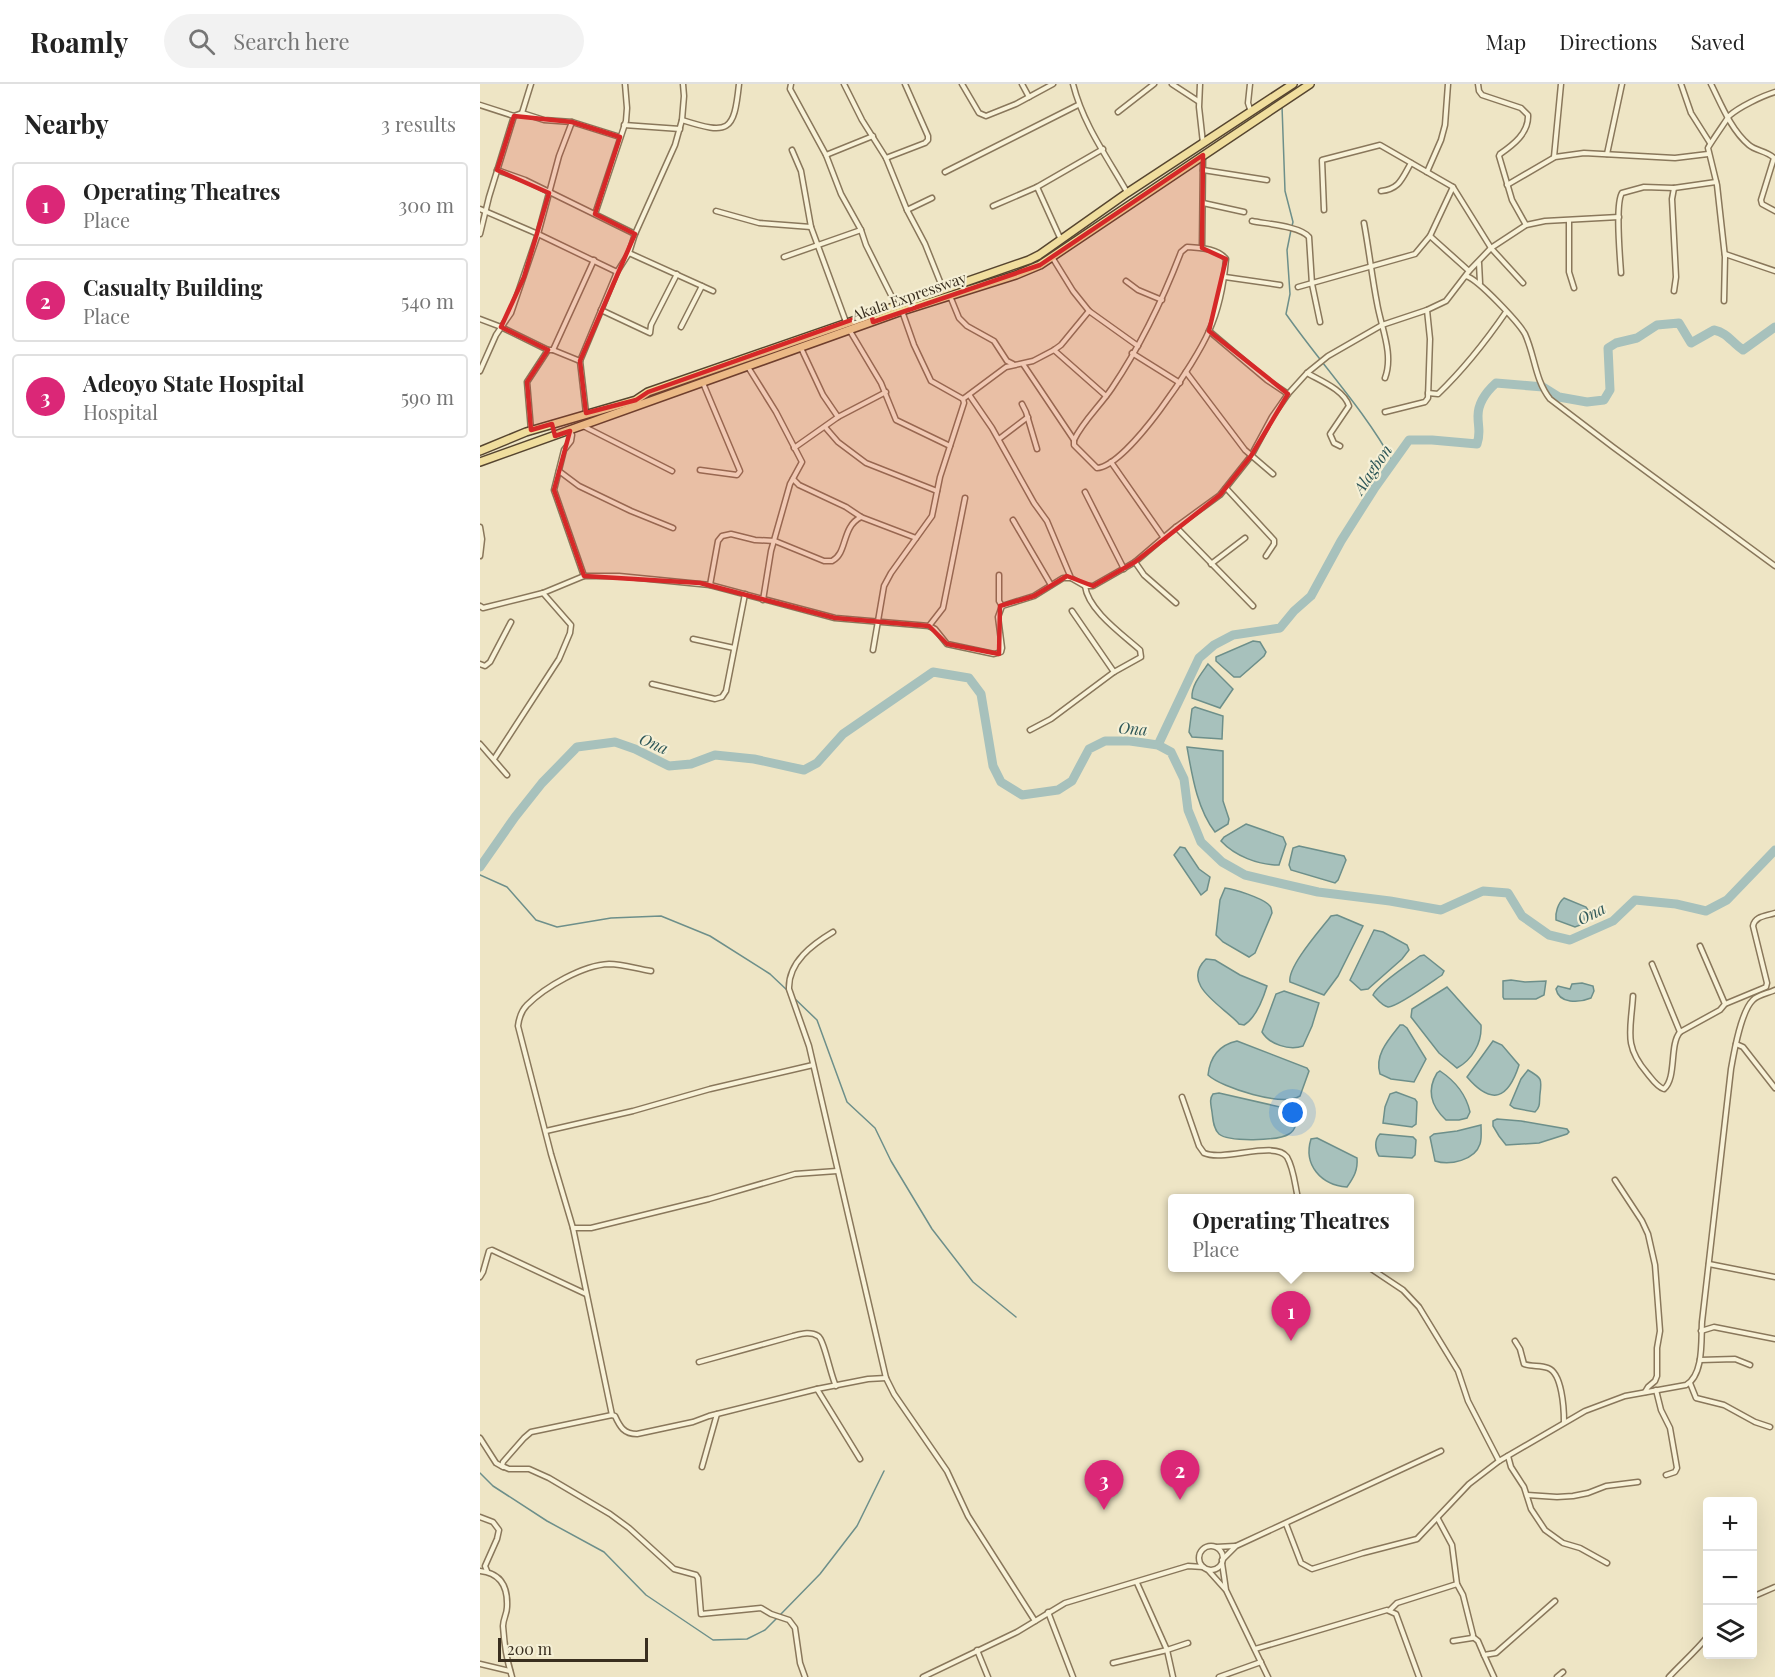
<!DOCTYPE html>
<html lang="en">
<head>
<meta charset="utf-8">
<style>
	body { margin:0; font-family:"Playfair Display",serif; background:#f2f2f2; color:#222 }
	.controls { position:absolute; right:18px; bottom:18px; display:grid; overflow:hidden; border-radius:6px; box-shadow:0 6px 24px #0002 }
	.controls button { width:54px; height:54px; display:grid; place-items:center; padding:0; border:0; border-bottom:2px solid #e0e0e0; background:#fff; color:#222; font:30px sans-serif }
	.scale { position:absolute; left:18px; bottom:15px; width:150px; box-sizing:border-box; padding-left:6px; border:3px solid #392e1f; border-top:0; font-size:16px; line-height:21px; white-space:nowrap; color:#392e1f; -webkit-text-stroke:4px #f5efd5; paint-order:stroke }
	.you { position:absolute; left:813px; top:1029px; width:21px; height:21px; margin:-15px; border:4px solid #fff; border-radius:50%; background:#1a73e8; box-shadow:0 0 0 9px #1a73e833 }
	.badge { display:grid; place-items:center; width:39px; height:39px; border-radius:50%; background:#db2777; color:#fff; font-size:20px; font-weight:700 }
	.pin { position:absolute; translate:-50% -50px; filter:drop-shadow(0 2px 3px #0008) }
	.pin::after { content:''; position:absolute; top:32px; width:21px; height:18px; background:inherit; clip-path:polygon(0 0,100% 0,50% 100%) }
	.popup { position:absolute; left:688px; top:1110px; width:246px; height:78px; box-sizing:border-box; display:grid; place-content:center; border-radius:6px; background:#fff; filter:drop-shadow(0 2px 4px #0005); font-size:20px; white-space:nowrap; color:#767676 }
	.popup b { font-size:22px; color:#222 }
	.popup::after { content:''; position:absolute; left:50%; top:100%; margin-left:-12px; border:12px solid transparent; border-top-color:#fff }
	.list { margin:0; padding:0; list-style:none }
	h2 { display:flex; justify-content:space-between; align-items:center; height:78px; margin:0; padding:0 24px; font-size:26px }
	h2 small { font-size:20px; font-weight:400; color:#767676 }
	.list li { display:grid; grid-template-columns:39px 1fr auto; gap:18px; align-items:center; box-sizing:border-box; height:84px; margin:0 12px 12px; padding:0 12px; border:2px solid #e0e0e0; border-radius:6px }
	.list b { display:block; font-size:22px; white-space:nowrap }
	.list p { margin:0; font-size:20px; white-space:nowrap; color:#767676 }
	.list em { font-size:20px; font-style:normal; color:#767676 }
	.icon { flex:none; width:33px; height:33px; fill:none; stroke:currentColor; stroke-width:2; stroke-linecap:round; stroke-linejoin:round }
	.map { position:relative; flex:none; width:1295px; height:1593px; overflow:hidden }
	header { display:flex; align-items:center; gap:36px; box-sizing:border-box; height:84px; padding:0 30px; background:#fff; border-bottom:2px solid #e0e0e0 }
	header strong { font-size:28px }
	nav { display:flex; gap:33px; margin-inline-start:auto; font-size:21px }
	.search { width:420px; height:54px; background:#f2f2f2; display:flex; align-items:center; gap:15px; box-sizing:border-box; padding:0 21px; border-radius:33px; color:#767676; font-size:22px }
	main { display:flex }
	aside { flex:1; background:#fff }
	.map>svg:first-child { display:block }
</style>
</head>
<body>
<header>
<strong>Roamly</strong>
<div class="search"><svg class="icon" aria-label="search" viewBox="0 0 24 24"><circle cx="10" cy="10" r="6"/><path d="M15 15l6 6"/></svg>Search here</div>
<nav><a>Map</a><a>Directions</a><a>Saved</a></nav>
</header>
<main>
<aside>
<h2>Nearby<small>3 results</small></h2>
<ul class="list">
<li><span class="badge">1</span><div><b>Operating Theatres</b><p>Place</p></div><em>300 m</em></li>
<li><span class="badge">2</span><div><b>Casualty Building</b><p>Place</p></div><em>540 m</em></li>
<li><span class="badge">3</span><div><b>Adeoyo State Hospital</b><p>Hospital</p></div><em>590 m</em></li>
</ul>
</aside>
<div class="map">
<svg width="1295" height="1593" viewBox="0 0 1295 1593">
	<rect width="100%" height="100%" fill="#eee5c5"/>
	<!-- water -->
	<g fill="#a7c1bc" stroke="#6d8f8a" stroke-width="1.5">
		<path d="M773,557L780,558L786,568L784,572L760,593H754L736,577V573Z"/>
		<path d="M728,580L753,605L740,624L712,614C711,602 721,590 728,580Z"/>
		<path d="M715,623L743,632L742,655L712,653L709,648L712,625Z"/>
		<path d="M707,663L743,667V717L749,735L748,740L735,748C717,725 712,691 707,663Z"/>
		<path d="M766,740L803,753L806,760L799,781C778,781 755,772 741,757L744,753Z"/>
		<path d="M819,762L864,772L866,776L858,796L855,799L811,786L809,781L813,764Z"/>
		<path d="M700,763L705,764L719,785L730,793L727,806L721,811L694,771Z"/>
		<path d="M745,804C755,805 781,814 788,820C792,823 791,824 792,829L775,869L769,873L743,858L736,851L740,816Z"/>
		<path d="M1084,814L1106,823L1110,829L1106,831L1103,840L1095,843L1076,836C1075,829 1078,819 1084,814Z"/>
		<path d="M857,831L883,842L858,892L844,911L810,898C807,883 841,845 851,832Z"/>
		<path d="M894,846L903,848L927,861L929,866L922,875L888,905L881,906L870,896Z"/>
		<path d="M944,871L964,887L962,891C953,897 916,924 908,923C902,922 897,915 893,911C898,900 929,880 940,872Z"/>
		<path d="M726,875L735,876L760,891L787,902C783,915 776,934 764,941L759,940C745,923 699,901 726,875Z"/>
		<path d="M1031,896L1045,898L1066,897L1064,911L1056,915H1024L1023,913V897Z"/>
		<path d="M1102,899L1113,902L1114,907L1111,914C1099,919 1079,920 1076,905L1078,902L1090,905L1092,900Z"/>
		<path d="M967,903L1001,941C1002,959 992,976 977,984L959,969L931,933L932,925Z"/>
		<path d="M804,907L839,919L832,942L823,962C809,967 789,960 782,948L796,910Z"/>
		<path d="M920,941H923L927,944L946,975L934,998L911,995L900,990C894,971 909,955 920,941Z"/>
		<path d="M757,957L827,984L829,987L820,1012C803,1023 742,1004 728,991C730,973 739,961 757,957Z"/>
		<path d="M1013,957L1022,961L1039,981C1028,1015 1012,1022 987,993Z"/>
		<path d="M1048,986C1062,994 1062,995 1060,1010C1059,1018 1061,1022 1055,1028L1034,1024L1030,1021L1041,995Z"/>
		<path d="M960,987C975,997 986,1010 990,1028L987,1034L979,1036H966C952,1023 946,1007 957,989Z"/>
		<path d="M916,1008L935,1015L937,1018L936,1040L932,1043L903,1039L905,1023L910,1010Z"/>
		<path d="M739,1009L809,1025L816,1029C818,1036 816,1046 809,1050C798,1057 748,1058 739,1050C733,1044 733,1035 732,1028C731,1021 729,1015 733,1010Z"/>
		<path d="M1017,1035L1041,1037L1087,1045L1089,1048L1087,1050L1059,1059L1026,1061L1019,1052L1013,1042V1037Z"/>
		<path d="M1001,1041C1001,1047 1002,1054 1000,1060C995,1076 970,1082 955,1077L950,1053L954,1050L977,1047Z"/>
		<path d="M900,1050L933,1053L936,1056L935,1071L932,1074L899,1072C895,1066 894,1056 900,1050Z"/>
		<path d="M837,1054L877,1074C878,1086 874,1093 867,1103C841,1101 823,1081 831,1055Z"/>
	</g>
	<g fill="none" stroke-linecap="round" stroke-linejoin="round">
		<!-- stream -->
		<g stroke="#6d8f8a" stroke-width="1.5">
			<path d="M802,22L805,107L813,138L812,142"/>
			<path d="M811,146L807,166L810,210L806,230C841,280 883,324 913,378"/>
			<path d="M0,791L27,803L56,836L77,843L131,834L181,832L230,852L290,890L308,907"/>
			<path d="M313,913L337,936L367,1018L395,1044L411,1077L452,1145L493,1198L536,1233"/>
			<path d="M0,1389L13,1402L67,1437L124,1468L166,1511L233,1556L267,1555L285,1546L297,1534"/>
			<path d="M300,1531L340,1490L377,1442L404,1387"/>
		</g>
		<!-- river -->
		<g stroke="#a7c1bc" stroke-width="9">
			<path d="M678,661L719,574L734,561L753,551L800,544L814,527L831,512L861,457L894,405L929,356H952L997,360C1001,349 998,344 998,332C998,318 1006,308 1016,299L1063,303L1079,313L1107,318L1124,316L1130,306L1128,264L1136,259L1157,254L1177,241L1199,239L1211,259L1234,246C1248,249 1251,258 1263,266L1295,243"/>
			<path d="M0,783L35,733L62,699L97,663L135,658L155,665L189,682L211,680L235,671L274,675L324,686L337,679L363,650L453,588L489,594L501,610L513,682L521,698L542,711L578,706L592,697L609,665L625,657H650L678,661L691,668L704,695L708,726L721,758L742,778L765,791L838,808L910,817L961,826L1003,807L1028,809L1042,832L1069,851L1090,856L1133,837L1155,816L1196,820L1226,827L1247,816L1295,766"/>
		</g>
		<defs>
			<g id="minor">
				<path d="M311,0L310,5L346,71L361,110L381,146L386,161L416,221"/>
				<path d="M364,0L382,36L406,74L427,126L445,160L463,205"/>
				<path d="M482,0L499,29L506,32L536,20L573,0"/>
				<path d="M542,0L549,13"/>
				<path d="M593,0C603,40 627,73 647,108"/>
				<path d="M692,0L718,17"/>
				<path d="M720,0L719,23L723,59"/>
				<path d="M770,0L768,19L771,28"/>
				<path d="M998,0L999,7L1002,11L1041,24L1048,31C1049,49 1033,61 1020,70L1019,72L1032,116L1046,141"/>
				<path d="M1201,0L1211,29L1230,59"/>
				<path d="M1231,0C1241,20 1251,46 1269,61C1276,67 1287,67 1294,74L1281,116L1282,120L1295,127"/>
				<path d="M0,21L34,32L9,113L0,150"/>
				<path d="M638,28L674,0"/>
				<path d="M42,29L51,0"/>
				<path d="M34,32L42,29L64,36L92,38L140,53"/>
				<path d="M202,36C249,51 254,48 259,0"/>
				<path d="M144,41L200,45"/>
				<path d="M312,66L321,87L331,143L366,238"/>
				<path d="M1127,70L1142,0"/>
				<path d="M346,71L393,52"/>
				<path d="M1074,73L1081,0"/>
				<path d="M406,74L445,59L448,56V52L425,0"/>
				<path d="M17,86L45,96L155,150"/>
				<path d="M723,86L787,96"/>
				<path d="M465,88L598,21"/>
				<path d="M947,88L961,56L965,41L968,0"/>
				<path d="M1027,101L1075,73L1104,69L1195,74L1228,70"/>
				<path d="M557,103L581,156"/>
				<path d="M1194,104L1192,115L1196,193L1194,207"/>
				<path d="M901,107C920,105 922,94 931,79"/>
				<path d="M723,119L764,128"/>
				<path d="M513,122L557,103L623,65"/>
				<path d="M0,125L58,150L137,188"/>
				<path d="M427,126L452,114"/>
				<path d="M844,126L842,76L900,61L973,103L1011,164L1043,199"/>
				<path d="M236,127L279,139L331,143"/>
				<path d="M115,130L146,37L147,24L145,0"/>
				<path d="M772,137C786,140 820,142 829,153L832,200L840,238"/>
				<path d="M1089,137V188L1094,204"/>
				<path d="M884,139C889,166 892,193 897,219C901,243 914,270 905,294"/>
				<path d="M950,152L989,187"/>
				<path d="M707,163C720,164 737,164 746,175C744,198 739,225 729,247C717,276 648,382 617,384L594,361V356C603,337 620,322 632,304C661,261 683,215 701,168Z"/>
				<path d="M722,164L723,72"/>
				<path d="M149,169L233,207"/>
				<path d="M1245,170L1295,187"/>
				<path d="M304,173L381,146"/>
				<path d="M572,173L593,207L609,227L658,262"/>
				<path d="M999,179L1000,199"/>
				<path d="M1141,189C1140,173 1135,120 1142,109L1164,103L1194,104L1236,98"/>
				<path d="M986,192C998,195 1039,239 1045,250C1055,272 1055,296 1070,315L1133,363L1295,482"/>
				<path d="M745,193L800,201"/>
				<path d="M646,197L658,206L682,216"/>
				<path d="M818,203L935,170L950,152L973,103"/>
				<path d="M470,212L479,234L487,242L514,257L527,277L533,280"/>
				<path d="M1244,217L1245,173L1237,101L1228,64C1229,61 1248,34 1249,32C1259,23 1282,12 1295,8"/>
				<path d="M121,226L170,249L171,241L197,190"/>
				<path d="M422,227L434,261L451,297L483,315"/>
				<path d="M0,235L21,243L68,266H73L100,277L137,188L149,169L155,150L195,61L202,36L204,12L203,0"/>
				<path d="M201,243L222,202"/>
				<path d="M370,247L401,299L416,336L470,362"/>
				<path d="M729,247L787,296L808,310"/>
				<path d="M321,264L343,311L358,333"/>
				<path d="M73,266L114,176"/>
				<path d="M574,266L626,312"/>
				<path d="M652,269L700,299"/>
				<path d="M100,277L106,329"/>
				<path d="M543,280L594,356"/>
				<path d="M268,283L296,328L322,378L310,400L291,467L283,516"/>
				<path d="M0,287L16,251L31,229L58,150L79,72L92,38"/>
				<path d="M706,288L765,366L793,390"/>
				<path d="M827,289C841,297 864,306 869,322L850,350L854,359L860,362"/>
				<path d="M948,309L958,310C984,285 1006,257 1026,228"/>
				<path d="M490,312L512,344L554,419L567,437L591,494L605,502H613L655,478L696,443L740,411L771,372L792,333L808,310L827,289L848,272L902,241L947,226L966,217L989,187L1011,164L1046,141L1065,137L1139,133"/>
				<path d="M542,320L546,328L557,365"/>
				<path d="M905,328L945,318L948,314L950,255L947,226"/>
				<path d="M103,342L192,387"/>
				<path d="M345,343L358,358L386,379L457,407"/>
				<path d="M51,346L47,298L68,266"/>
				<path d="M90,347L92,351L91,357L84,366L74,406L104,492"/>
				<path d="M519,355L548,333"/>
				<path d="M314,364L358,333L406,308"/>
				<path d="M631,378L684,454"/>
				<path d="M220,386L257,391L260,387L223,299"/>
				<path d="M79,387L99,402L151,427L193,444"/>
				<path d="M313,395L319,401L366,423L381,433L436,454"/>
				<path d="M746,404L794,456V460L786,472"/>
				<path d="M605,408L644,485"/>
				<path d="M533,436L571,501"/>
				<path d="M0,443L2,455L0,472"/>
				<path d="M696,443L773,522"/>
				<path d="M655,478L664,491L696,519"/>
				<path d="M731,480L765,454"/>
				<path d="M519,491V517L522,522"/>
				<path d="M230,501L238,457L242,452L251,450L275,456L295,457L344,477H352C368,469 361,443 381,433"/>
				<path d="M0,522L3,524L63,509L104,492H139L230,501L355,534L449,542L455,545L467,560L514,570L521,568L522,564L518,533L522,522L554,512L583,494H590"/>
				<path d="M592,527L634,588"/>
				<path d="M449,542L463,524L485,414"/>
				<path d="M213,555L254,564"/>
				<path d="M393,566L404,502L411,489L452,432L460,393L484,319L483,315L526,283L553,277L574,266L581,261L609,227"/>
				<path d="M0,580L5,582L10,578L31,538"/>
				<path d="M172,600L235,615L242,613L246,607L265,510"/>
				<path d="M550,646L571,635L634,588L661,573L660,566C642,550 608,526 605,502"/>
				<path d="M0,660L27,691"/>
				<path d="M14,675L79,575L90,549L91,541L63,509"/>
				<path d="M353,848C333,860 308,878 309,905L329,962L406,1294L414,1310L467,1387L488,1432L555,1537"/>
				<path d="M1220,862L1245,920"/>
				<path d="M1172,880L1200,948"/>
				<path d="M171,887C157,885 143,880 129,880C103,881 65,903 47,921C42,926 39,934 38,942L71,1070L93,1144L132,1331L135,1332C140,1343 144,1350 157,1350L213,1338L229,1332L337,1305L388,1295L406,1294"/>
				<path d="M1153,912C1151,946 1143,961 1167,989C1172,995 1177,1003 1184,1005C1197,994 1189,961 1200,948L1240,926L1245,920L1286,903L1287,899L1273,842C1275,832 1286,832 1295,829"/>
				<path d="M1256,960L1263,963L1295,1004"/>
				<path d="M702,1013L719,1062L724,1069C744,1078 795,1056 807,1073C814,1085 815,1102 818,1114"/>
				<path d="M66,1047L153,1027L230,1005L333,981"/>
				<path d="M1135,1096L1162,1137L1168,1150L1175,1181L1180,1247L1177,1264V1292L1175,1297L1168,1303L1165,1308"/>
				<path d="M93,1144H111L229,1115L315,1090L357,1087"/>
				<path d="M1229,1180L1295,1193"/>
				<path d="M890,1184L923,1206L939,1223L978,1287L988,1317L1019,1377"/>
				<path d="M0,1193L3,1188L9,1167L12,1166L106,1210"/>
				<path d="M1221,1247L1234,1243L1295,1255"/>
				<path d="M1035,1257L1040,1265L1044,1280C1052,1283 1060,1281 1068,1284C1082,1289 1084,1324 1084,1338"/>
				<path d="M1220,1276L1255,1275L1270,1281"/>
				<path d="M219,1278L313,1252C321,1250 330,1247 338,1252C344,1255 351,1293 356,1302"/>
				<path d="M1210,1299L1216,1314L1244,1321L1275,1338L1290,1343"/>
				<path d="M337,1305L380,1375"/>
				<path d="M1176,1306L1181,1326L1190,1344L1197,1384L1195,1388L1186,1391"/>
				<path d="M132,1331L51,1348L44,1354L23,1378L22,1382L29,1385H49L69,1394L130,1430L149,1444L194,1485L216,1491L218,1494L221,1530L281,1524L291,1530L309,1536L315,1544L320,1579L325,1593"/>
				<path d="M0,1354L16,1379L23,1383"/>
				<path d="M1028,1372L1031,1383L1044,1403L1051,1425L1065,1446L1083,1459L1100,1464L1127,1479"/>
				<path d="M222,1383L237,1330"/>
				<path d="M1047,1411L1077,1413L1093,1412L1108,1409L1126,1402L1158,1398"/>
				<path d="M0,1433L13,1438L19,1446L17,1455L5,1482L7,1487"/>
				<path d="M958,1435L972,1461L977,1500L983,1511L993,1551L992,1554L973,1557"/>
				<path d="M806,1440L821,1479L832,1485L883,1469L937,1455L989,1400L1019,1377L1105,1327L1145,1312L1206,1301C1224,1291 1221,1256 1222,1238L1251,985C1254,968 1261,927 1273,916C1277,911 1289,909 1295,906"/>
				<circle cx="731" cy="1474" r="12"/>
				<path d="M736,1463L755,1462"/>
				<path d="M742,1476L756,1462L961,1367"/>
				<path d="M742,1479L746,1506L788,1593"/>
				<path d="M728,1486L745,1505"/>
				<path d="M0,1487C21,1489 28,1503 27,1523C27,1530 23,1535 23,1542C24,1559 27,1577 32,1593"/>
				<path d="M657,1499L687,1566L693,1593"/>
				<path d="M1272,1513L1295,1503"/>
				<path d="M910,1526L917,1519L977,1500"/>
				<path d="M568,1528L593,1593"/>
				<path d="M993,1553L998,1557L1004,1571L1016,1569L1075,1517"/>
				<path d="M775,1565L907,1526L916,1530L939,1593"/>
				<path d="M497,1566L508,1593"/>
				<path d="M1004,1571L1014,1593"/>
				<path d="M633,1579L687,1566L708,1559"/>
				<path d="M0,1580L30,1587"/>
				<path d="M443,1593L537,1548L585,1519L708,1482L723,1483"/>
				<path d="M739,1593L781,1578"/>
				<path d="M1077,1593L1083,1588"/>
				<path d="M1189,1593C1202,1579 1216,1567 1228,1552"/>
			</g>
			<g id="primary">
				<path d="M0,367L46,348L156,316L168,308L549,176L559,171L647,109L813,0"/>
				<path d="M0,378L422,227L536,191L560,181L830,0"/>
			</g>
		</defs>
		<!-- minor casing -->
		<use href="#minor" stroke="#89775b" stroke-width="7"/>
		<!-- primary casing -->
		<use href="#primary" stroke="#56452f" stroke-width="10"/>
		<!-- minor -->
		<use href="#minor" stroke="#f8f2d8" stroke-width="4"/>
		<!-- primary -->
		<use href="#primary" stroke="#f0de9e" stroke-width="7"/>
	</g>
	<!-- marked area -->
	<path fill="#d62828" fill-opacity="0.2" stroke="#d62828" stroke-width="4.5" stroke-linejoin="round" d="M34,32L92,38L140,53L115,130L155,150L100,277L106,329L156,316L168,308L391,229L393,238L560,181L723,71L722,164L746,175L729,247L808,310L771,372L740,411L655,478L613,502L587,492L554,512L520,522L519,570L467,560L449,542L355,534L220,499L104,492L74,406L90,347L75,352L72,340L51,346L47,298L68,266L21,243L44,193L69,109L17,86Z"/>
	<g text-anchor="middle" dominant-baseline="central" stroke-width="4.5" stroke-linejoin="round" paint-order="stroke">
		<!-- street labels -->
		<g font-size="15" fill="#392e1f" stroke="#f5efd5">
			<text transform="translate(429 212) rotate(-19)">Akala Expressway</text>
		</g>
		<!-- water labels -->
		<g font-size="16" font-style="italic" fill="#2e5758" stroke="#f5efd5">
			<text transform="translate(892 385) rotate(-56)">Alagbon</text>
			<text transform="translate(653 644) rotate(4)">Ona</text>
			<text transform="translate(174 659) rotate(23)">Ona</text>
			<text transform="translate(1111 829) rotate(-27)">Ona</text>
		</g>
	</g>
</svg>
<div class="controls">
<button>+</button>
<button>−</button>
<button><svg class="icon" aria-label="layers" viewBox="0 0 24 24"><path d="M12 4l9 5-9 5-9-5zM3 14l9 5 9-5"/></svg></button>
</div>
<div class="scale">200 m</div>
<div class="you"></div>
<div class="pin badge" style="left:811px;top:1257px">1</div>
<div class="popup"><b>Operating Theatres</b>Place</div>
<div class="pin badge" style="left:700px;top:1416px">2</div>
<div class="pin badge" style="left:624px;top:1426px">3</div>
</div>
</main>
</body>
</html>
